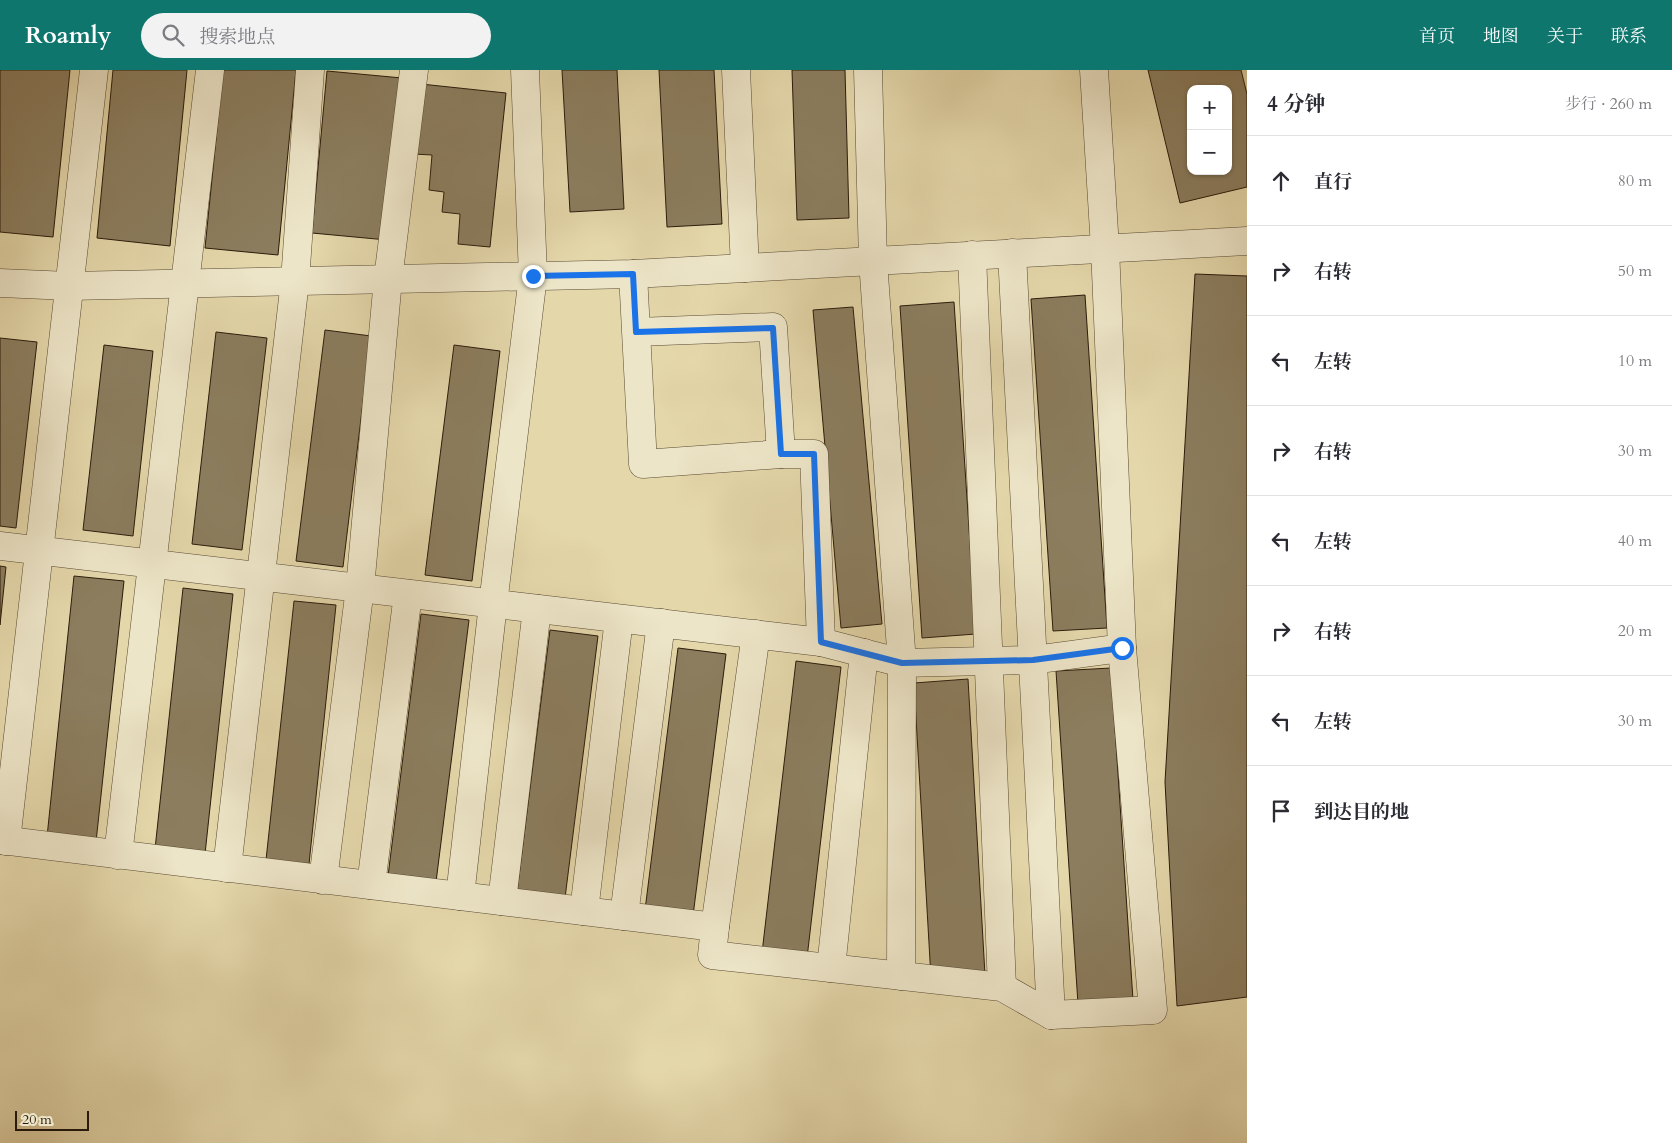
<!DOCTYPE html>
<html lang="zh">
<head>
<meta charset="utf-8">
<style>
	body { margin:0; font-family:Cardo,"Noto Serif SC",serif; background:#f2f2f3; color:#2b2b33 }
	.controls { position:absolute; right:15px; top:15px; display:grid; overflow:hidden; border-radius:10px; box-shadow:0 1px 4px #0004 }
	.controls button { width:45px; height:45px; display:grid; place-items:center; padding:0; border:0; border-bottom:1px solid #e1e1e2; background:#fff; color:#2b2b33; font:25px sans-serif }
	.scale { position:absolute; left:15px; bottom:12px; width:74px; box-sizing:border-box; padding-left:5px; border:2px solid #2a1b0b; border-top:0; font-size:14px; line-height:18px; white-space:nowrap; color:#2a1b0b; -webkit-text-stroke:4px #ede5c8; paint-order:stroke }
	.stop { position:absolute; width:15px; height:15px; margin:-11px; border:4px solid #1a73e8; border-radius:50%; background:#fff }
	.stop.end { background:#1a73e8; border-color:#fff; box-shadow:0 1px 5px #0008 }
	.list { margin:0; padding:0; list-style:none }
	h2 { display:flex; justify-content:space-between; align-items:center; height:65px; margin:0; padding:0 20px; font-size:21px }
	h2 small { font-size:16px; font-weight:400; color:#7c7c81 }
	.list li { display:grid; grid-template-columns:32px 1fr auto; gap:15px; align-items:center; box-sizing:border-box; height:90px; padding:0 20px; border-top:1px solid #e1e1e2 }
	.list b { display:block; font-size:19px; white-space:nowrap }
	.list em { font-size:16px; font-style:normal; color:#7c7c81 }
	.icon { flex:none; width:28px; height:28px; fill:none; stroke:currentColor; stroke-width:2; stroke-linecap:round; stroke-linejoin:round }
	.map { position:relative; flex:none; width:1247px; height:1073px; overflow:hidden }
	header { display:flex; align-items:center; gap:30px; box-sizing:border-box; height:70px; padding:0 25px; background:#0f766e; color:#fff }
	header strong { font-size:24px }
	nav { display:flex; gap:28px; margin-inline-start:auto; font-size:18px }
	.search { width:350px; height:45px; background:#f2f2f3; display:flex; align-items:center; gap:12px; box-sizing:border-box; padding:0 18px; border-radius:28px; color:#7c7c81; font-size:19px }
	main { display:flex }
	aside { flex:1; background:#fff }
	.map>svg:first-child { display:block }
</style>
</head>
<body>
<header>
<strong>Roamly</strong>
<div class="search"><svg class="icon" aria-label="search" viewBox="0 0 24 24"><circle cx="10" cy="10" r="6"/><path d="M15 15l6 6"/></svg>搜索地点</div>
<nav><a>首页</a><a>地图</a><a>关于</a><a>联系</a></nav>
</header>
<main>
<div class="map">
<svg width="1247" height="1073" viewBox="0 0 1247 1073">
	<rect width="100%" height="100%" fill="#e4d7aa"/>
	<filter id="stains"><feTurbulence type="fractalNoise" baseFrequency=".004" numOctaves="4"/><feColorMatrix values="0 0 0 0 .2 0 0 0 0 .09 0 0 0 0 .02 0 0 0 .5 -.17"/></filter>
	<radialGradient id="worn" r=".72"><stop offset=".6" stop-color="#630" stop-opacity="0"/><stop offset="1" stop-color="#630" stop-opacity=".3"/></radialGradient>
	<!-- building -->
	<g fill="#8b7d5e" stroke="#2a1b0b" fill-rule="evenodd">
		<path d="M0,0H70L53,167L0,162Z"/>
		<path d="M113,0H187L170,176L97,168Z"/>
		<path d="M223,0H296L278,185L205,178Z"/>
		<path d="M562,0H617L624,139L570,142Z"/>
		<path d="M659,0H714L722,154L667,157Z"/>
		<path d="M792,0H845L849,148L797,150Z"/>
		<path d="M1148,0H1241L1247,24V117L1180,133ZM1191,19H1228V101H1191Z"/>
		<path d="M327,1L402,8L387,170L312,163Z"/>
		<path d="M421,14L506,23L490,177L458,174L460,144L442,142L444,122L429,120L432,85L413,84Z"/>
		<path d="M1195,204L1247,206V927L1177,936L1165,712Z"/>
		<path d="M1085,225L1107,558L1053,561L1031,229Z"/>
		<path d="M954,232L976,564L922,568L900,236Z"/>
		<path d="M853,237L882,554L841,558L813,240Z"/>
		<path d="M325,260L371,266L343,497L296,491Z"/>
		<path d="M216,262L267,268L242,480L192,474Z"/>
		<path d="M0,268L37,272L16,458L0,456Z"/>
		<path d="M104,275L153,281L133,466L83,460Z"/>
		<path d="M454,275L500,281L472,511L425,505Z"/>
		<path d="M0,496L6,497L0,555Z"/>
		<path d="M74,506L124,511L96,772L47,767Z"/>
		<path d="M183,518L233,524L205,784L155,779Z"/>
		<path d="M294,531L336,535L309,794L266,790Z"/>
		<path d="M421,544L469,550L436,812L388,806Z"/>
		<path d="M550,560L598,566L565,828L517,822Z"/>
		<path d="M678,578L726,584L693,846L645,840Z"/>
		<path d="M796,591L841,597L807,888L762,883Z"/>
		<path d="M1111,598L1133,930L1078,934L1056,601Z"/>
		<path d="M968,609L985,905L931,908L914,613Z"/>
	</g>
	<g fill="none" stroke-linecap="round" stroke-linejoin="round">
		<defs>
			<g id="minor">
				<path d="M736,0L745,198"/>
				<path d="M868,0L873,191L902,593L901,906"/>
				<path d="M1012,183L1051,945"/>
				<path d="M972,185L1002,917"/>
				<path d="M633,204L643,394L781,384L773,257L636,262"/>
				<path d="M0,213L69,216L633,204L1247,171"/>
				<path d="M781,384H814L821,572"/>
				<path d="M0,476L821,572L902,593L1033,590L1122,578"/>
				<path d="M0,770L715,857L712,885L1002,917L1051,945L1153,940L1122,578L1105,178L1094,0"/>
				<path d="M6,771L94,0"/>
				<path d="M118,785L210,0"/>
				<path d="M227,798L295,211L310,0"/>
				<path d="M323,810L360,518L388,209L414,0"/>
				<path d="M371,815L408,524"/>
				<path d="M460,826L493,534L533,206L525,0"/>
				<path d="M502,831L537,539"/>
				<path d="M584,841L619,549"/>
				<path d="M624,846L661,553"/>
				<path d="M715,857L756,564"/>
				<path d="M831,898L864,583"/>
			</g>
		</defs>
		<!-- minor casing -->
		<use href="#minor" stroke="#584a33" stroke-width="29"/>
		<!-- minor -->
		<use href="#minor" stroke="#ede5c8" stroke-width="28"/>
	</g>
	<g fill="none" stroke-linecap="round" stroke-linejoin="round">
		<!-- route -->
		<path stroke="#1a73e8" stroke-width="6" d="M533,206L633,204L636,262L773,258L781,384H814L821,572L902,593L1033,590L1122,578"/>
	</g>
	<rect width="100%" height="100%" filter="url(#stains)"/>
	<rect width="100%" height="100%" fill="url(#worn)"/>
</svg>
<div class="controls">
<button>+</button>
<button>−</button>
</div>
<div class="scale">20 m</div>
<div class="stop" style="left:1122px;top:578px"></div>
<div class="stop end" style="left:533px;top:206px"></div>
</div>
<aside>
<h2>4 分钟<small>步行 · 260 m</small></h2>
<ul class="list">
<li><svg class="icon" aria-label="ahead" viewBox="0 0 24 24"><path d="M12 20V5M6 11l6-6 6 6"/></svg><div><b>直行</b></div><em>80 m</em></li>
<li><svg class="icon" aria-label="right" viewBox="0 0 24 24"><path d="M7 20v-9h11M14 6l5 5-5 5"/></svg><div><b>右转</b></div><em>50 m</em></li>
<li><svg class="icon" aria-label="left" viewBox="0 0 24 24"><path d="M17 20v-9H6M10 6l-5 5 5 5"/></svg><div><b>左转</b></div><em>10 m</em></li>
<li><svg class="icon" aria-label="right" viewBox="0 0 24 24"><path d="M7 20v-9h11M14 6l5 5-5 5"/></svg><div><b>右转</b></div><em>30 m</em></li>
<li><svg class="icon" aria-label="left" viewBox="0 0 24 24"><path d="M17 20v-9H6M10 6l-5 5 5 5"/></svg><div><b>左转</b></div><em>40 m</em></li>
<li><svg class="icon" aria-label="right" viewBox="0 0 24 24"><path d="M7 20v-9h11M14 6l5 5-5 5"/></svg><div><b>右转</b></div><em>20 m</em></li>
<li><svg class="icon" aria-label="left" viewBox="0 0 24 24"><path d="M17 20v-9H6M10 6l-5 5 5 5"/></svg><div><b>左转</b></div><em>30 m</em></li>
<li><svg class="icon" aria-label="arrive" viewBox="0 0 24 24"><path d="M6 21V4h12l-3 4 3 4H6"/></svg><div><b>到达目的地</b></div></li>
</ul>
</aside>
</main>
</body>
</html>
